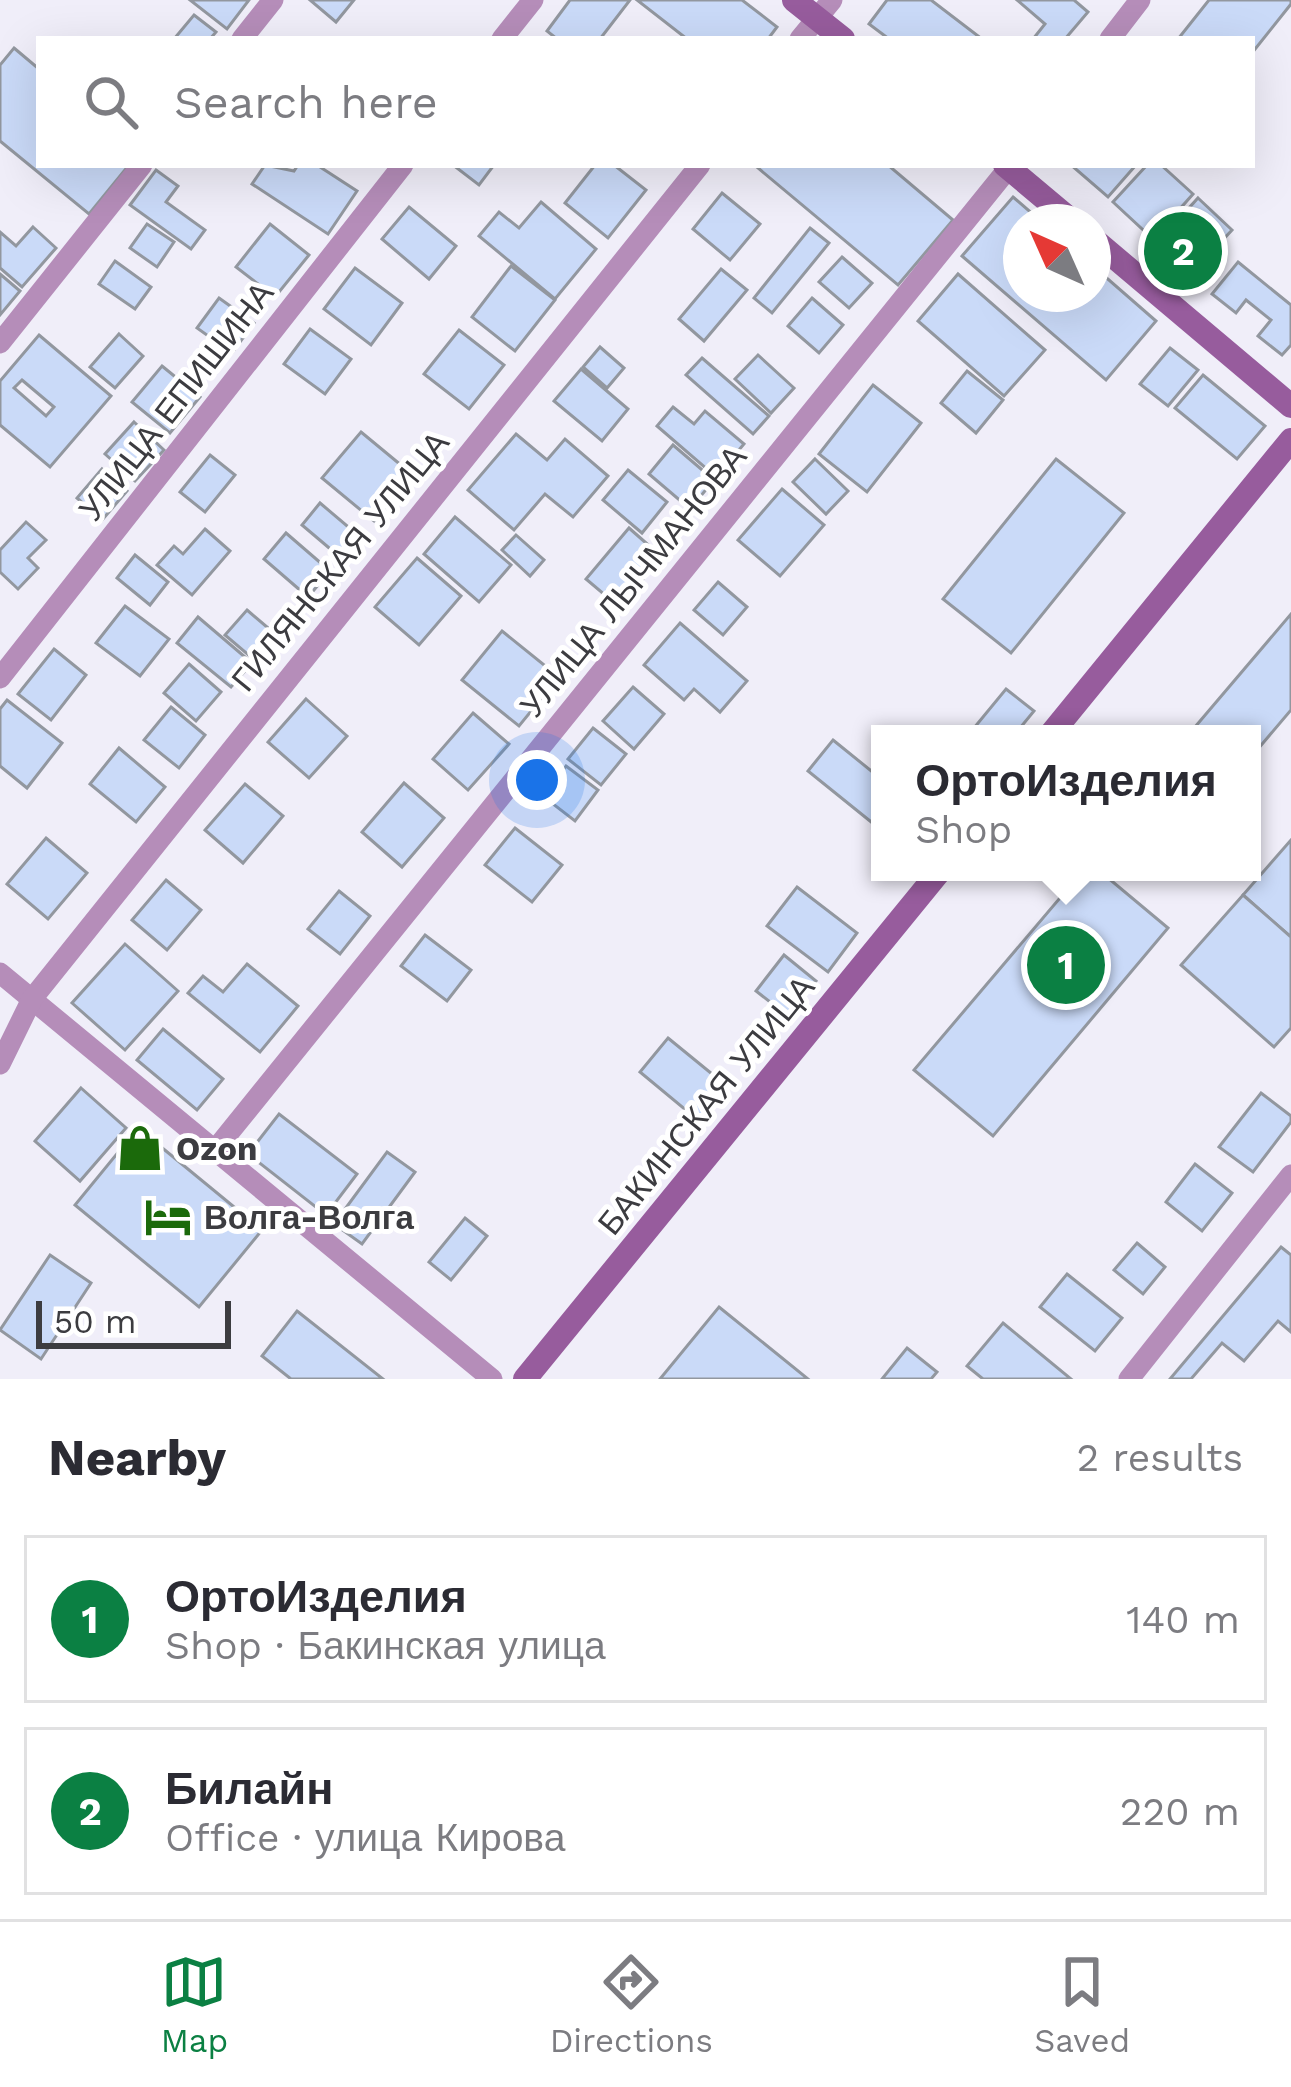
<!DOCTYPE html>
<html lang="en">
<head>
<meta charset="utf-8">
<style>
	body { margin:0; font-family:"Work Sans",sans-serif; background:#f7f7f7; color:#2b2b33 }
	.compass { position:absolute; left:1003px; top:204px; width:108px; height:108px; border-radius:50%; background:#fff; box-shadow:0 12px 48px #0002; rotate:315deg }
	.scale { position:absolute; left:36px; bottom:30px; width:195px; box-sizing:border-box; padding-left:12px; border:6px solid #3c3c40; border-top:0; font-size:33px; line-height:42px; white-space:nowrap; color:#3c3c40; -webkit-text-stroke:9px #fff; paint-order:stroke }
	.you { position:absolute; left:537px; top:780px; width:42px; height:42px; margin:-30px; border:9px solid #fff; border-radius:50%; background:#1a73e8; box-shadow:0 0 0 18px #1a73e833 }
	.badge { display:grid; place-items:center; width:78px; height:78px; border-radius:50%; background:#0b8043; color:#fff; font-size:39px; font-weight:700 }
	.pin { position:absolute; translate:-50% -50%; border:6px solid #fff; box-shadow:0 3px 12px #0006 }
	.popup { position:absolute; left:871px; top:725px; width:390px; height:156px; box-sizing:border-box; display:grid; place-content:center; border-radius:0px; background:#fff; filter:drop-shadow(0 3px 9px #0005); font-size:39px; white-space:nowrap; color:#7c7c81 }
	.popup b { font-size:45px; color:#2b2b33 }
	.popup::after { content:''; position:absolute; left:50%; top:100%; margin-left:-24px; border:24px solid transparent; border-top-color:#fff }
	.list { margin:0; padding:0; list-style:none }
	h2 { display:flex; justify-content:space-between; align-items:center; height:156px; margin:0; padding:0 48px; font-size:51px }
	h2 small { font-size:39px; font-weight:400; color:#7c7c81 }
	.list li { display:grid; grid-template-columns:78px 1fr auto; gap:36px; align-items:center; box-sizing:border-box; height:168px; margin:0 24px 24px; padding:0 24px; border:3px solid #e1e1e2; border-radius:0px }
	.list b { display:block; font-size:45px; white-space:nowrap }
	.list p { margin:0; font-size:39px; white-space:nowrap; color:#7c7c81 }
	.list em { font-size:39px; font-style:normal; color:#7c7c81 }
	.icon { flex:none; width:66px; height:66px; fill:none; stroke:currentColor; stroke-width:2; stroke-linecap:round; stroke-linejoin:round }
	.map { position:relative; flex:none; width:1291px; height:1379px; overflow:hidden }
	.search { position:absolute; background:#fff; box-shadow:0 12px 48px #0002; left:36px; right:36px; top:36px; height:132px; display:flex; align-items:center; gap:30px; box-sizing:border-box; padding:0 42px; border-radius:0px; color:#7c7c81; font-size:45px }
	.sheet { height:540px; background:#fff }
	nav { display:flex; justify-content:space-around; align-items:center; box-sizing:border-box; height:168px; border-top:3px solid #e1e1e2; background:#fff; font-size:33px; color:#7c7c81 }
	nav a { display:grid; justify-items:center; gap:6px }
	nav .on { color:#0b8043 }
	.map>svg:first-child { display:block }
</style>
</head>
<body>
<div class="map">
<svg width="1291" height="1379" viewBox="0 0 1291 1379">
	<rect width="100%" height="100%" fill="#f0eef9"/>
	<!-- building -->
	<g fill="#cadaf8" stroke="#92979f" stroke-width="3" fill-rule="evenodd">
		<path d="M190,0H249L227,29Z"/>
		<path d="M310,0H354L336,22Z"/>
		<path d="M570,0H630L600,39H557L547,31Z"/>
		<path d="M637,0H742L777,27L768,39H687Z"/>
		<path d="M887,0H931L982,39H889L869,24Z"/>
		<path d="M1017,0H1074L1088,12L1065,39H1033L1045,24Z"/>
		<path d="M1209,0H1291V4L1252,53V39H1178Z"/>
		<path d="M194,15L216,32L210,39H174Z"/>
		<path d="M14,48L39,69V165H129L89,214L0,141V65Z"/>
		<path d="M265,165L294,171L298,165H317L357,191L328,234L252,184Z"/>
		<path d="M453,165H494L479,185Z"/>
		<path d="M595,165H614L646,190L608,238L565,203Z"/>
		<path d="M761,165H888L953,220L898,285L758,168Z"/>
		<path d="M1071,165H1136L1108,197Z"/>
		<path d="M1147,165H1161L1193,194L1153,239L1113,202Z"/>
		<path d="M156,170L178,186L166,202L205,230L191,249L130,205Z"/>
		<path d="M722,193L760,224L730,260L693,229Z"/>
		<path d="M1013,197L1042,222H1021V294H1093V266L1156,321L1106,380L962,256Z"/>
		<path d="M1198,198L1232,230L1192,273L1158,242Z"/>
		<path d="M541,202L596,249L555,299L479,236L499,212L519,228Z"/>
		<path d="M409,207L456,246L429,279L382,239Z"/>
		<path d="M147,224L174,242L157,267L130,248Z"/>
		<path d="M270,224L309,255L275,297L236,267Z"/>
		<path d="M33,227L56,248L22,287L0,268V232L16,246Z"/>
		<path d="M810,228L829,243L772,313L754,298Z"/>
		<path d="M842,257L872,283L849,308L819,282Z"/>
		<path d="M115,261L151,287L135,309L99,284Z"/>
		<path d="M1238,262L1291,305V345L1282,355L1258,336L1271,320L1246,300L1236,313L1212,294Z"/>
		<path d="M511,266L555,300L515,351L472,317Z"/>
		<path d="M355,268L402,303L371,345L324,309Z"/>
		<path d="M721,269L747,290L704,341L679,319Z"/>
		<path d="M0,274L20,291L0,315Z"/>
		<path d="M958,274L1045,350L1004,396L918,321Z"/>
		<path d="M219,298L254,323L232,353L197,328Z"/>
		<path d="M812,298L843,325L819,353L788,326Z"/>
		<path d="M310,329L351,359L325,394L284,364Z"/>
		<path d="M459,330L504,365L469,409L424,374Z"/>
		<path d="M119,334L143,356L115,388L90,367Z"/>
		<path d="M39,335L111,396L50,467L0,425V381ZM22,380L54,407L46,416L14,388Z"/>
		<path d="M600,347L624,368L607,388L583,367Z"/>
		<path d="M1170,348L1198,370L1168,406L1140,384Z"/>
		<path d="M758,355L794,388L771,413L735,379Z"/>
		<path d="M702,358L769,416L753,434L686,375Z"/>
		<path d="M162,366L200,397L170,433L132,402Z"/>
		<path d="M581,369L628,409L602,441L554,401Z"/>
		<path d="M967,371L1003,400L976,433L941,403Z"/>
		<path d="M1203,375L1265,426L1237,459L1175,408Z"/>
		<path d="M873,385L921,423L867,492L819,454Z"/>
		<path d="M673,407L694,424L705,411L744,444L716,477L657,426Z"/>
		<path d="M134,422L164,450L135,481L105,454Z"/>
		<path d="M361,432L413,475L374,521L322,478Z"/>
		<path d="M516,434L547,460L565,439L608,476L573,517L545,494L514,530L468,490Z"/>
		<path d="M673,445L714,480L690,509L649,474Z"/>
		<path d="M210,455L235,475L205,512L180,492Z"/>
		<path d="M815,459L848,491L826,514L793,482Z"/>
		<path d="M1056,459L1124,513L1011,653L943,599Z"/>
		<path d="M102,469L127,491L102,520L77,498Z"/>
		<path d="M628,470L667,502L642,533L603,500Z"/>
		<path d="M782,489L824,525L780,576L738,540Z"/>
		<path d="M320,503L359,536L341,558L302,525Z"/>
		<path d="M455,517L511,565L479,602L424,554Z"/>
		<path d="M26,522L46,540L28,558L38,568L18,589L0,572V550Z"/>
		<path d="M629,528L662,557L619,607L586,579Z"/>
		<path d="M205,529L230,551L192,595L157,565L174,546L183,554Z"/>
		<path d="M286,533L330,571L308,597L264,559Z"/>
		<path d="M516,535L544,560L530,576L502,550Z"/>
		<path d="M135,555L168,582L150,605L117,578Z"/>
		<path d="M417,558L461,596L419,645L375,607Z"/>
		<path d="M718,582L747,607L723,635L694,610Z"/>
		<path d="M125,606L169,639L140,676L96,643Z"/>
		<path d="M247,610L274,633L252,658L225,635Z"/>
		<path d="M1291,614V710L1252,756V734H1189Z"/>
		<path d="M198,617L252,663L231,687L177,643Z"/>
		<path d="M680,623L747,681L720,712L694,689L684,700L644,665Z"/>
		<path d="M502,631L559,677L519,726L462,680Z"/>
		<path d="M54,649L86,675L51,720L18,694Z"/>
		<path d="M189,664L221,692L196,721L164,693Z"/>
		<path d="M633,687L664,714L634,749L603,721Z"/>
		<path d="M1006,689L1034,711L1015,734H969Z"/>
		<path d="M306,699L347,736L309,778L268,742Z"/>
		<path d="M7,700L62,743L27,788L0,766V709Z"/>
		<path d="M171,707L205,735L179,768L144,740Z"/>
		<path d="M473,713L509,744L468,790L433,759Z"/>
		<path d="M593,728L626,754L601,785L568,759Z"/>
		<path d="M833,740L880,778L875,825L808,771Z"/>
		<path d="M119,748L165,787L136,822L90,784Z"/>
		<path d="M566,766L598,790L575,821L544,797Z"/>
		<path d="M404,783L444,818L402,867L362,832Z"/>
		<path d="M245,784L283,816L243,863L205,830Z"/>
		<path d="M515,828L562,865L532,902L485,865Z"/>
		<path d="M46,838L87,873L48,919L7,884Z"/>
		<path d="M1291,840V937L1243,895Z"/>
		<path d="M1082,872H1101L1168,928L993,1136L914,1070Z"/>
		<path d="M166,880L201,910L167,950L132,920Z"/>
		<path d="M797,887L857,933L828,972L767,926Z"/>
		<path d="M339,891L370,916L340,954L308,929Z"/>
		<path d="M1243,895L1291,937V1028L1274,1047L1181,965Z"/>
		<path d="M425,935L471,970L447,1001L401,966Z"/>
		<path d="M125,944L178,991L125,1050L72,1003Z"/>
		<path d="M784,955L816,981L788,1016L756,991Z"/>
		<path d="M247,964L298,1006L260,1052L188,993L203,976L223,992Z"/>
		<path d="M163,1029L223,1079L197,1110L137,1060Z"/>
		<path d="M668,1038L728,1087L699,1121L640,1072Z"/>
		<path d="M81,1088L126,1128L80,1181L35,1141Z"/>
		<path d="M1261,1093L1291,1116V1122L1253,1172L1219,1147Z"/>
		<path d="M279,1114L357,1174L326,1215L248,1154Z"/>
		<path d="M138,1128L262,1230L199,1307L75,1205Z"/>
		<path d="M387,1152L415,1172L362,1244L334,1224Z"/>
		<path d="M1195,1164L1232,1193L1202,1231L1166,1202Z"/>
		<path d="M465,1218L487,1236L451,1280L429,1262Z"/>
		<path d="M1137,1243L1165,1267L1143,1294L1114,1270Z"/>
		<path d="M1281,1247L1291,1255V1332L1278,1321L1244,1361L1222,1343L1191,1379H1170Z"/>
		<path d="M50,1255L91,1283L41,1359L0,1330Z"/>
		<path d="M1067,1274L1122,1318L1095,1351L1040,1307Z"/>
		<path d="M719,1307L808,1379H660Z"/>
		<path d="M297,1311L383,1379H291L262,1356Z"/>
		<path d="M1003,1323L1071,1379H983L967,1366Z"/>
		<path d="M907,1348L937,1372L931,1379H882Z"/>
	</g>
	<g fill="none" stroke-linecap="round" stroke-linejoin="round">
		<!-- minor -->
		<g stroke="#b58db9" stroke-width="21">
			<path d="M242,39L273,0"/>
			<path d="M502,39L533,0"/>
			<path d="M800,39L832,0"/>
			<path d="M1110,39L1140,0"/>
			<path d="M0,343L142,165"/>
			<path d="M0,678L403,165"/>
			<path d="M0,973L492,1379"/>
			<path d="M0,1064L32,999L700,165"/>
			<path d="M215,1150L1011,165"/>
			<path d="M1129,1379L1291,1175"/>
		</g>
		<!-- secondary -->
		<g stroke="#975c9d" stroke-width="24">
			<path d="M794,0L843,39"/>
			<path d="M1005,165L1073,222"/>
			<path d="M1093,239L1291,406"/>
			<path d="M1051,734L1291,440"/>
			<path d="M525,1379L939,872"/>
		</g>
	</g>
	<!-- icons -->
	<defs>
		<symbol id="shop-bare" viewBox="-9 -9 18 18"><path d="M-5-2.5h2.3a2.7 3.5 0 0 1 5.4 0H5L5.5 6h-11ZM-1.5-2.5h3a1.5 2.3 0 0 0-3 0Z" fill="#1b6a0b" stroke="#fff" stroke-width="2.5" paint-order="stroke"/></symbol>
		<symbol id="hotel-bare" viewBox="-9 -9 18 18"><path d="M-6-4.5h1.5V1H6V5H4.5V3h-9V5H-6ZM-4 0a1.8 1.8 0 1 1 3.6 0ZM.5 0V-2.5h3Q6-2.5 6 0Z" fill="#1b6a0b" stroke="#fff" stroke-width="2.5" paint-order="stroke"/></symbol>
	</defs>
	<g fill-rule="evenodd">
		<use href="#shop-bare" x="107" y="1115" width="66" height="66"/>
		<use href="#hotel-bare" x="135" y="1184" width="66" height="66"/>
	</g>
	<g text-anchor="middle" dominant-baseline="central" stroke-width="10" stroke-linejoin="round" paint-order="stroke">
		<!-- street labels -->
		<g font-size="33" fill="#3c3c40" stroke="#fff">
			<text transform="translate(176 401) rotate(-52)">УЛИЦА ЕПИШИНА</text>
			<text transform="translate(340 561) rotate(-51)">ГИЛЯНСКАЯ УЛИЦА</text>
			<text transform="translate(633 581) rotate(-51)">УЛИЦА ЛЫЧМАНОВА</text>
			<text transform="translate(706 1105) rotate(-51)">БАКИНСКАЯ УЛИЦА</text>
		</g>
		<!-- poi labels -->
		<g font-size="33" font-weight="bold" fill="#3c3c40" stroke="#fff" text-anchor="start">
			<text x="176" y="1148">Ozon</text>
			<text x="204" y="1217">Волга-Волга</text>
		</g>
	</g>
</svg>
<svg class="compass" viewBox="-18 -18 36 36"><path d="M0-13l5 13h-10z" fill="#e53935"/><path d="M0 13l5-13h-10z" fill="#7c7c81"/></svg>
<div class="scale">50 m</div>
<div class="you"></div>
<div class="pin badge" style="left:1066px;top:965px">1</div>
<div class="popup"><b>ОртоИзделия</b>Shop</div>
<div class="pin badge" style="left:1183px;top:251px">2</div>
<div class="search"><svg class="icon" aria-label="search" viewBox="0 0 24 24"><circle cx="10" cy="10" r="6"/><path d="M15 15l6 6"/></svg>Search here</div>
</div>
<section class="sheet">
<h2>Nearby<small>2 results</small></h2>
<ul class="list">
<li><span class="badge">1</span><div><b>ОртоИзделия</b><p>Shop · Бакинская улица</p></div><em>140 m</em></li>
<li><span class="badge">2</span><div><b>Билайн</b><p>Office · улица Кирова</p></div><em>220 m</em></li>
</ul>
</section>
<nav>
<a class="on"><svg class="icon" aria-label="map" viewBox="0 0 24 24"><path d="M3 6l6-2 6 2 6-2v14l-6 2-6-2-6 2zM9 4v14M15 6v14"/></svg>Map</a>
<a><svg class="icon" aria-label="directions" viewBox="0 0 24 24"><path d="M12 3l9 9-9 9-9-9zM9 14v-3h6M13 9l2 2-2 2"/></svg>Directions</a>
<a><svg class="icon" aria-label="saved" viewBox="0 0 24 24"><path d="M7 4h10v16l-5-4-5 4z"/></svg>Saved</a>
</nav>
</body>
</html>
